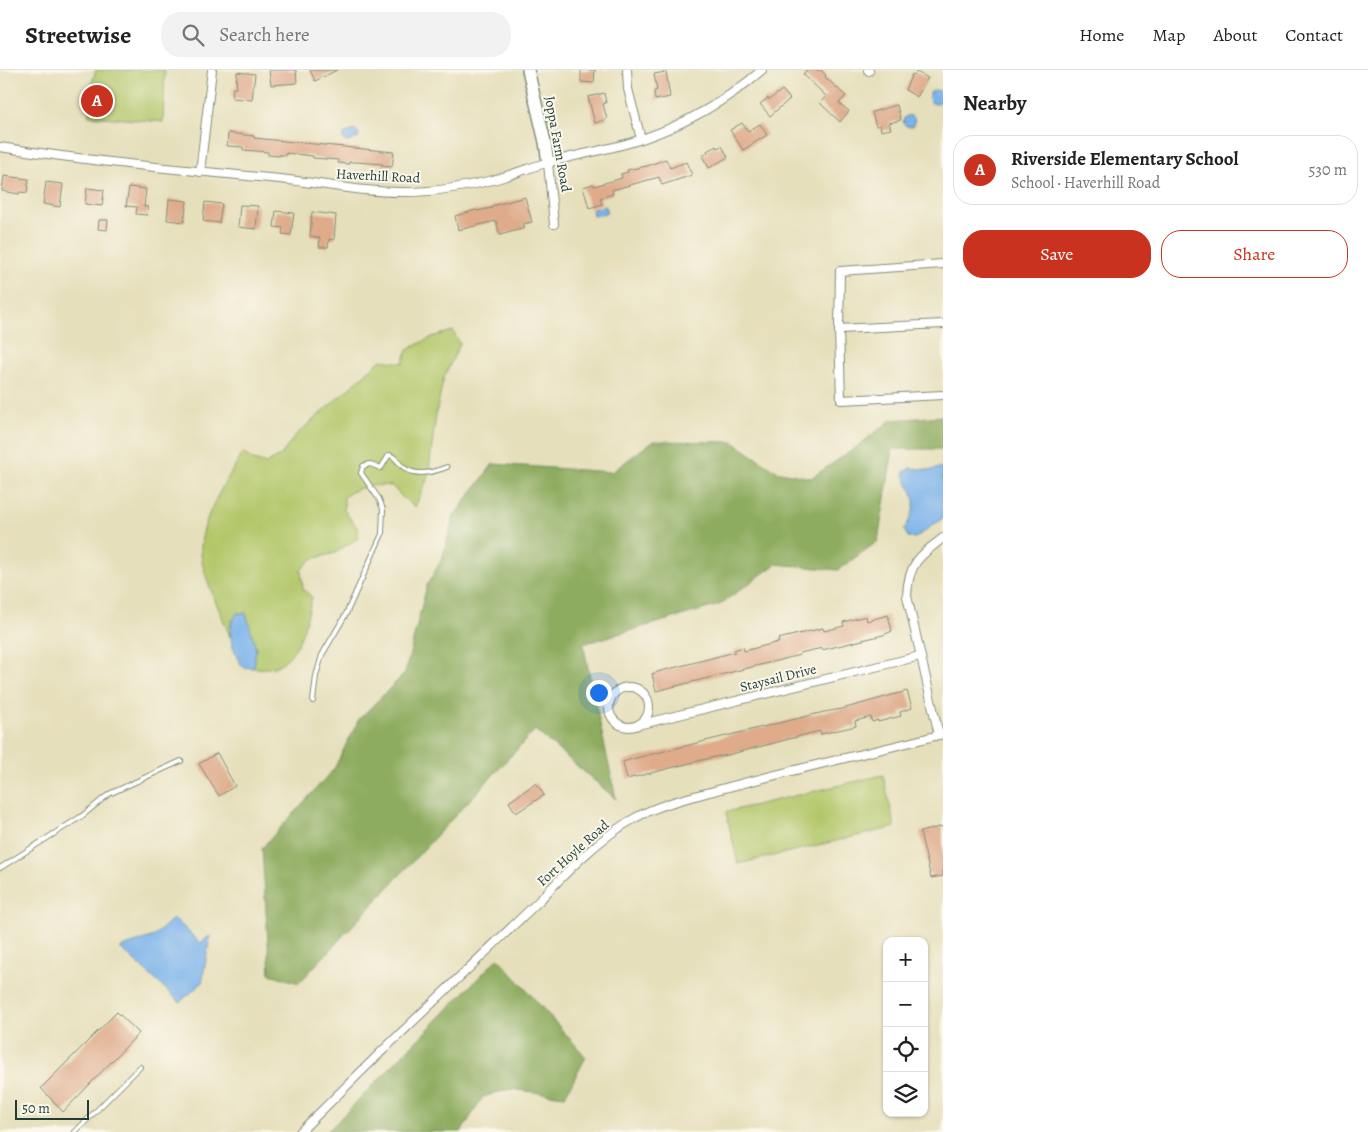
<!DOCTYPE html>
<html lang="en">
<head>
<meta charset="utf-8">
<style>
	body { margin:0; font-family:Alegreya,serif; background:#f2f2f2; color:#222 }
	.controls { position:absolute; right:15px; bottom:15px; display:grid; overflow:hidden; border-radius:10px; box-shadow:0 1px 4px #0004 }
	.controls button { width:45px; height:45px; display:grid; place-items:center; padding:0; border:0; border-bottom:1px solid #e0e0e0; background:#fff; color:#222; font:25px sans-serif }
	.scale { position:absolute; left:15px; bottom:12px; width:74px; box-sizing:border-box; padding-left:5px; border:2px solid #1f3d34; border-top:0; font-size:14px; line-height:18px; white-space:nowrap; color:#1f3d34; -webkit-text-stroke:4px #fbf7ec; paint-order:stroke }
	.you { position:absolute; left:598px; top:622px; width:18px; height:18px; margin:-12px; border:4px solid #fff; border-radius:50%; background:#1a73e8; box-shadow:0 0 0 8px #1a73e833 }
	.badge { display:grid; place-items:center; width:32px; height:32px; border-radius:50%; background:#c8321e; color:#fff; font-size:16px; font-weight:700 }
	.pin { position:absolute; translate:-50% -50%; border:2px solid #fff; box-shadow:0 1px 5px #0006 }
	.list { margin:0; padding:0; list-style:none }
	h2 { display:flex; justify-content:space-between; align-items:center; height:65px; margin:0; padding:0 20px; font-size:21px }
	h2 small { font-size:16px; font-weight:400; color:#767676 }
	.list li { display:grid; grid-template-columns:32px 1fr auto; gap:15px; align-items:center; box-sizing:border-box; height:70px; margin:0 10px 10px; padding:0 10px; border:1px solid #e0e0e0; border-radius:20px }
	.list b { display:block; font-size:19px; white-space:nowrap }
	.list p { margin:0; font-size:16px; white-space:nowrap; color:#767676 }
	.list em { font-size:16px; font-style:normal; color:#767676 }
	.actions { display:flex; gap:10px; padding:15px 20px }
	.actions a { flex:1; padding:11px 0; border:1px solid #c8321e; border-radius:20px; text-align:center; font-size:18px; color:#c8321e }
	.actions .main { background:#c8321e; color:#fff }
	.icon { flex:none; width:28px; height:28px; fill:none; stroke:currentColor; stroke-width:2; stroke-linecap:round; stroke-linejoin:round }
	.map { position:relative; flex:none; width:943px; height:1062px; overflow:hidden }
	header { display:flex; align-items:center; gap:30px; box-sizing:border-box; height:70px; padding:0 25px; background:#fff; border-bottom:1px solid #e0e0e0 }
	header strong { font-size:24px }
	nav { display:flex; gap:28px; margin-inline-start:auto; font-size:18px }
	.search { width:350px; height:45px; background:#f2f2f2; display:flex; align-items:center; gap:12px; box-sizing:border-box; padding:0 18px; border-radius:20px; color:#767676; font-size:19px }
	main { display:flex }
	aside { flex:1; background:#fff }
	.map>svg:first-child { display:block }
</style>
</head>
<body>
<header>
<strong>Streetwise</strong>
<div class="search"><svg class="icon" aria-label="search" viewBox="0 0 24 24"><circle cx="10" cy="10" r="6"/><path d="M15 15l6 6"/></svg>Search here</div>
<nav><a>Home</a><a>Map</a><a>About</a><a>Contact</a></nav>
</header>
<main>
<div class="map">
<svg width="943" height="1062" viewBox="0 0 943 1062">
	<rect width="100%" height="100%" fill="#fbf7ec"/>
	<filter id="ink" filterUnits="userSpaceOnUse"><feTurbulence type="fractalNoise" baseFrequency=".02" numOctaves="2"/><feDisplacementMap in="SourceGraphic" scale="10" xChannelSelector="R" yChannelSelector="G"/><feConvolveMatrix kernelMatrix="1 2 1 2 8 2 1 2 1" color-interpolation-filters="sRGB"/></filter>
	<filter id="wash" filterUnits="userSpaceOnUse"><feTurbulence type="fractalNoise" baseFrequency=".0096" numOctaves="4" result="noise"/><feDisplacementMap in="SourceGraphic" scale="20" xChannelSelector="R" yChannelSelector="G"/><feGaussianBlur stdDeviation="1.12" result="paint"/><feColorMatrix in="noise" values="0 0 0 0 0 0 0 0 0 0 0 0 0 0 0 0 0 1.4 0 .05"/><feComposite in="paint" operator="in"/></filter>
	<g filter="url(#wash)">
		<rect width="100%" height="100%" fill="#e6dfbb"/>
		<!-- green -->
		<g fill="#b3c76b" stroke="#698250">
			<path d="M96,0H165L163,52L89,46V22Z"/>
			<path d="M453,261L460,274L444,307L436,344L428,407L415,437L402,427L392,416C374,414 358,416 344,427V440L358,459V468L335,483L312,489L301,500L303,519L312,527C306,552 300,587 274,597C268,599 260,598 254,598C257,569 256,566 231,550L230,567C222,544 203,508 201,484C199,449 226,412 243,383L253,390L266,394L281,385L295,366L381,290L403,293L407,280L432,267Z"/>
			<path d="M883,705L895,757L738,794L726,742Z"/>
		</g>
		<!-- forest -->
		<g fill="#8eac5f" stroke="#56744a">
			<path d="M943,346V379H893L878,471L838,500L776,494L719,535L583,574L616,729L535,660L299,913L270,904L262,778L334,699L359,649L405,603L427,515L442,489L454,446L493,394L612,402L653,371L733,372L776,401L811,408L854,379L891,350Z"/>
			<path d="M498,888L586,987L565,1026L510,1019L483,1027L461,1062H327Z"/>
		</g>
		<!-- water -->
		<g fill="#7cb3eb" stroke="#4e7890">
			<circle cx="936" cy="27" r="7"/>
			<circle cx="909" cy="51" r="5.5"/>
			<path d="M355,60L359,63L358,68L348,72L344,71L343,67L345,63Z"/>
			<path d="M606,136L607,143L593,146L592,139Z"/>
			<path d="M943,397V448L915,468L908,467L904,460C910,449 917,438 913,425C910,417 905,411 904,402L910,398L931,400Z"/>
			<path d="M237,543H246L256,579L254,598L243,597C232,581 225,560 237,543Z"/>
			<path d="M174,848L200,873L210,866L202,913L180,932L120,878L154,866Z"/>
		</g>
		<g id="blocks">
			<!-- building -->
			<g fill="#dfab8b">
				<path d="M269,0H296L297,13L271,15Z"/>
				<path d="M310,0H337L315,11Z"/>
				<path d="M581,0H595L594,13L581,12Z"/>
				<path d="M807,0H821L826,5L825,7L846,26L839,33L849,41L840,52L820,33L826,26L803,4Z"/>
				<path d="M237,2L255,4L252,30L232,28L233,18H236Z"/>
				<path d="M666,2L670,27L655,30L654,21L657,20L654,4Z"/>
				<path d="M917,2L928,8L917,27L905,20L912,4L914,5Z"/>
				<path d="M782,20L790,29L770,46L760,34L768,28L769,30Z"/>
				<path d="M604,23L606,33L603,34L607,49L595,53L588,27Z"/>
				<path d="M897,35L901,50L889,53L891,59L881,61L880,55L876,56L872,42Z"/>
				<path d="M742,53L748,61L760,54L767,65L743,80L730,60Z"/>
				<path d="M228,63L254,66V68L394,82L392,97L382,96L383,94L356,92H349V94L338,93V90L313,88V86L286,83V85H279V86L268,85V82L243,80V77L227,76Z"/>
				<path d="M716,76L717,78L722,76L728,87L709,98L702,86L708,83L707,81Z"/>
				<path d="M666,89L670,98L686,92L692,105L662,115L659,107L612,120L613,124L600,128L602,134L589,138L583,117L593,114L594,116L622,108L621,104L628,102L627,100L647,96Z"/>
				<path d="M4,106L29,109L27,123L20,122L19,124L2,121Z"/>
				<path d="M46,112L63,114L60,137L43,134Z"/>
				<path d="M129,117L146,119L144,137H148L147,145L136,144L137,137L126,136Z"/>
				<path d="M87,118L104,120L102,136L85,134Z"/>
				<path d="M525,127L532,152L523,154L525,158L500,165L496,151L458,160L455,146L476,140L477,141L492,138V136Z"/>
				<path d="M169,129L187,131L184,152L167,150Z"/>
				<path d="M205,132L222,134L219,153L203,151Z"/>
				<path d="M240,135L258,136L256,159L238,157Z"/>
				<path d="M276,141L294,143L291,165L282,164L283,158L274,157Z"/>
				<path d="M312,142L336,145L334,170L329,169L328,177H319L320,168L310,166Z"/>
				<path d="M99,150H108L107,160L98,159Z"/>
				<path d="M888,545L892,561L883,565L822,580V578L800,583V585L656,621L652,604L661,601L735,582L734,580L743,577L744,581L779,572L778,569L823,558L824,561L844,556L843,552L866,546L867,551Z"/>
				<path d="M907,621L912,638L900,642L901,646L878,652V650L872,652L871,647L855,651L856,656L821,664L820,661L720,687V686L710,688L627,709L623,692L632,689L824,642L842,639Z"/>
				<path d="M217,683L235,716L219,726L199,694Z"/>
				<path d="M536,713L544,725L516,743L509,732Z"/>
				<path d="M943,756V806L931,808L920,762Z"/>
				<path d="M117,942L139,963L63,1042L41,1018Z"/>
			</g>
		</g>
	</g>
	<g filter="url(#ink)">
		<use href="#blocks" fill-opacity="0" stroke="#828e78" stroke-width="1"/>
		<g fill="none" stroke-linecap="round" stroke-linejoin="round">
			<defs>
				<g id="lane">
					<path d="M313,631L316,606L322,585L346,544L382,464L383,439L379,429L361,403L363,396L370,394L381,398L389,385C395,386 397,391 401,395C413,408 432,403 447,397"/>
					<path d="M0,798L82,746L109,724L181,691"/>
					<path d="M75,1062L140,997"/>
				</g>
				<g id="street">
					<path d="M627,0L628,19L641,69"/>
					<path d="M868,0L869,1"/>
					<path d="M0,77C93,92 186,100 280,109C322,113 364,123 406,122C436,122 464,117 493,110C512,105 530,97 550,92C580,84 612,79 642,69C686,54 727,30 762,0"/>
					<path d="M548,93L554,154"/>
					<path d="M200,102L212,0"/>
					<path d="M943,194L840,201L839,259L841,330L943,325"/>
					<path d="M839,259L943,254"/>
					<circle cx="629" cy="637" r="20"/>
					<path d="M642,654L920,586"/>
					<path d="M939,665L907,526C908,494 919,486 943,468"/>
					<path d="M300,1062L380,983L540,830C568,800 599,768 635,748C661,733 693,727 721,719C795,699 869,683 943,664"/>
				</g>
				<path id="secondary" d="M528,0L545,72L548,93"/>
			</defs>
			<!-- lane casing -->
			<use href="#lane" stroke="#828e78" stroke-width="6"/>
			<!-- street casing -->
			<use href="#street" stroke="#828e78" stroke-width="10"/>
			<!-- secondary casing -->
			<use href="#secondary" stroke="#828e78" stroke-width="14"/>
			<!-- lane -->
			<use href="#lane" stroke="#fff" stroke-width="4"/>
			<!-- street -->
			<use href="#street" stroke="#fff" stroke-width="8"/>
			<!-- secondary -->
			<use href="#secondary" stroke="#fff" stroke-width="11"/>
		</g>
	</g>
	<g text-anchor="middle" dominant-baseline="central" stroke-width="4" stroke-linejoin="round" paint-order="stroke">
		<!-- street labels -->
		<g font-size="14" fill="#1f3d34" stroke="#fbf7ec">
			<text transform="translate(558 74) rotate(80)">Joppa Farm Road</text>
			<text transform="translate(378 106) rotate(3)">Haverhill Road</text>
			<text transform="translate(778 608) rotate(-14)">Staysail Drive</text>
			<text transform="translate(573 783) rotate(-42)">Fort Hoyle Road</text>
		</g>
	</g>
</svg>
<div class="controls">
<button>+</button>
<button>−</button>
<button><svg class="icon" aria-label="locate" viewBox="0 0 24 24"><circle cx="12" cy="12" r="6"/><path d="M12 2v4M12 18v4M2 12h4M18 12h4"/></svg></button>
<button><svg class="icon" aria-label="layers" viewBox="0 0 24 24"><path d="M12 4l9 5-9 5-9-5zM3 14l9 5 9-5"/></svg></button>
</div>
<div class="scale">50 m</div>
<div class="you"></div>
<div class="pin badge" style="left:97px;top:31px">A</div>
</div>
<aside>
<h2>Nearby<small></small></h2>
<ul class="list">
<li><span class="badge">A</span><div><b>Riverside Elementary School</b><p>School · Haverhill Road</p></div><em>530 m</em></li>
</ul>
<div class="actions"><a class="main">Save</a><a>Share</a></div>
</aside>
</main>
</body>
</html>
